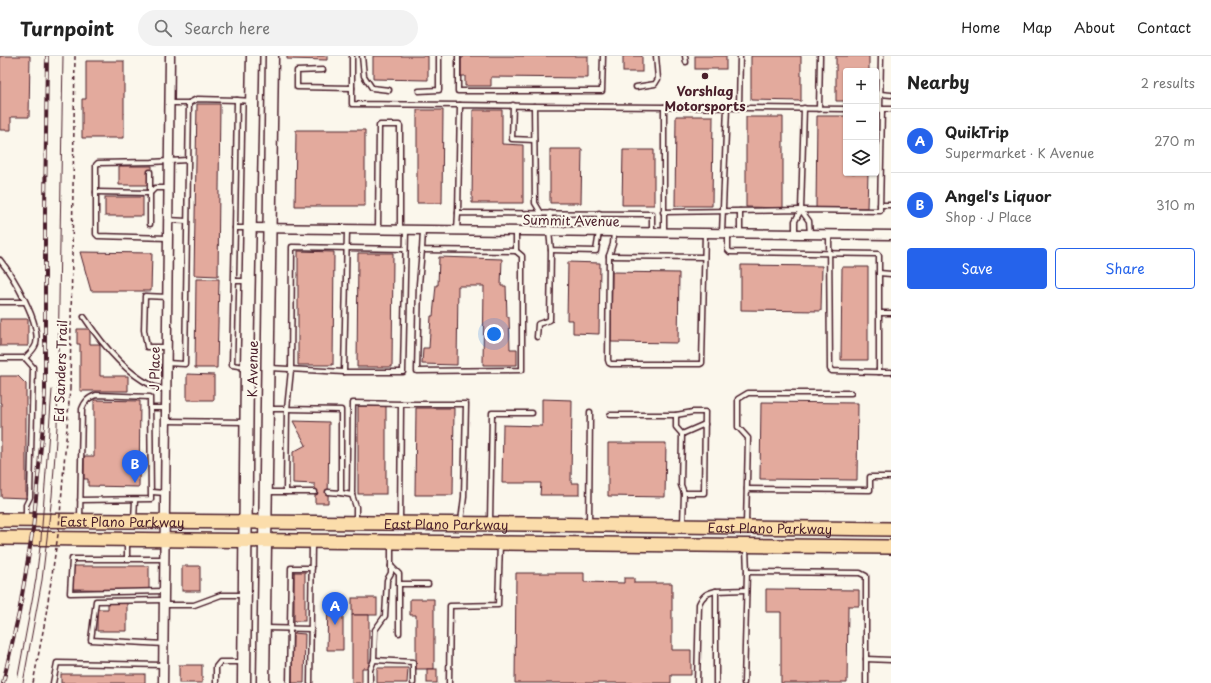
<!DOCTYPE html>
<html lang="en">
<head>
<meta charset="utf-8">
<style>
	body { margin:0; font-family:"Playpen Sans",sans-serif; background:#f2f2f2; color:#222 }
	.controls { position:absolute; right:12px; top:12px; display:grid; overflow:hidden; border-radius:4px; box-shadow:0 1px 3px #0004 }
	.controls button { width:36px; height:36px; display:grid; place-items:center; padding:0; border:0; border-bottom:1px solid #e0e0e0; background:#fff; color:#222; font:20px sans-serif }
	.you { position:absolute; left:494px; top:278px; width:14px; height:14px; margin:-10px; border:3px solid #fff; border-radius:50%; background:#1a73e8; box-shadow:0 0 0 6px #1a73e833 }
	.badge { display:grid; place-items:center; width:26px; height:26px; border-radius:50%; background:#2563eb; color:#fff; font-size:13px; font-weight:700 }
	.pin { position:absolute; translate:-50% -33px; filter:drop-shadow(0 1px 2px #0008) }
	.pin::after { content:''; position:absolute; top:21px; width:14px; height:12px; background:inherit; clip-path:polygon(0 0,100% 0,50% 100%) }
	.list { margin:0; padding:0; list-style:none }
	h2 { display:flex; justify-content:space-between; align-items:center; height:52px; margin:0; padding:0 16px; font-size:17px }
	h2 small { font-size:13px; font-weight:400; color:#767676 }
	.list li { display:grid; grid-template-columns:26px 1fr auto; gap:12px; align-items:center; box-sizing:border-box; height:64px; padding:0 16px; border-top:1px solid #e0e0e0 }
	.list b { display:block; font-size:15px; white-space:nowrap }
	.list p { margin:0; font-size:13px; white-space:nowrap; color:#767676 }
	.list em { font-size:13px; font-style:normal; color:#767676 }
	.actions { display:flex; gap:8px; padding:12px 16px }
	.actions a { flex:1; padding:9px 0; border:1px solid #2563eb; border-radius:4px; text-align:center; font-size:14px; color:#2563eb }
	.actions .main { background:#2563eb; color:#fff }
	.icon { flex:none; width:22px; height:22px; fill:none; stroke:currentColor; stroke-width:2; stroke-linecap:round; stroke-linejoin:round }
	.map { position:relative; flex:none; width:891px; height:627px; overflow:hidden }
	header { display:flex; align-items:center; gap:24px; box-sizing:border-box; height:56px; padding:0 20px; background:#fff; border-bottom:1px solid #e0e0e0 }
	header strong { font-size:19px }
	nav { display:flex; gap:22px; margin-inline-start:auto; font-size:14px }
	.search { width:280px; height:36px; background:#f2f2f2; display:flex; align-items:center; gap:10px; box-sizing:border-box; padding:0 14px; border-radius:22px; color:#767676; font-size:15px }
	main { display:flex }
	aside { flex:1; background:#fff }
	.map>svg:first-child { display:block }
</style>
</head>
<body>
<header>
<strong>Turnpoint</strong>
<div class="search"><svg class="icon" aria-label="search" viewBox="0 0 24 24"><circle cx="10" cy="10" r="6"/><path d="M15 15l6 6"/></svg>Search here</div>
<nav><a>Home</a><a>Map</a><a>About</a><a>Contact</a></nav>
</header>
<main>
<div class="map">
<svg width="891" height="627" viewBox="0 0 891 627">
	<rect width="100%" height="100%" fill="#fbf7ec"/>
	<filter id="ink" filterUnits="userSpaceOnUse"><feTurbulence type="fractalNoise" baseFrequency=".025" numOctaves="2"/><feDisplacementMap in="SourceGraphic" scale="8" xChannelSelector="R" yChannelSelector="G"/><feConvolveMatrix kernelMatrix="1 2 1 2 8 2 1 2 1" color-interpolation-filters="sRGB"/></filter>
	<g filter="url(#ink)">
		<!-- building -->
		<g fill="#e3aa9d" stroke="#4a1f2b">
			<path d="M0,0H30L29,61H11V74H0Z"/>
			<path d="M287,0H327V4L287,3Z"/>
			<path d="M373,0H428V24L373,23Z"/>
			<path d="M463,0H588V22L491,21V30H465V20H461V2H463Z"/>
			<rect x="623" y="0" width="19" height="16"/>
			<rect x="695" y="0" width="31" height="13"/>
			<path d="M751,0H801V45L751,44Z"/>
			<path d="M836,0H869V15H846V45H836Z"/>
			<path d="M86,5H124V82H82V43H86Z"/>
			<path d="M197,48H220L218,220L194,219Z"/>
			<path d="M417,54H443L442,147H417Z"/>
			<path d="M473,54H502V88L523,89V147H472Z"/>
			<path d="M676,60H713L712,150H675Z"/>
			<path d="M817,60H846V117H868L867,152H816Z"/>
			<path d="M746,61H783V152L746,151Z"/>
			<path d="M296,74H365V150H295Z"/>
			<path d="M550,93H582L581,147H550Z"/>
			<path d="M623,94H654V149H622Z"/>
			<path d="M119,110H152V116L148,129H119Z"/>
			<rect x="105" y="141" width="38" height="19"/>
			<path d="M298,195L334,196L333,309H298Z"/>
			<path d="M80,196L152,197L151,235H91Z"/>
			<path d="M358,197H393L392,311H357Z"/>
			<path d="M439,201L502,203L501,230H506L507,261H509L510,293H517V309H483L484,230H458L457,309L422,308L423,292H429L431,260H433L436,229H438Z"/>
			<path d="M568,206L600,207L599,278L573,277V264H567Z"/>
			<path d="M741,209L822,210L821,255L741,254Z"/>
			<path d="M842,211H868V304H841Z"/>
			<path d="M612,216L679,217L678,287L611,286Z"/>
			<path d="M196,223H219L217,312H195Z"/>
			<rect x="0" y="263" width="28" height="27"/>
			<path d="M77,273H90V288H100V320H128V335H80V288H77Z"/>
			<path d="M187,318L214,319V344H187Z"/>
			<path d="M0,320H18L26,328V442L1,441V347H0Z"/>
			<path d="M542,343L572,344L571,427H579V439H540L541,427H502L503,369L542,370Z"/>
			<path d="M94,344L140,345L139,431L88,430V423H84V400H94Z"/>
			<path d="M761,346L858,347L857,424L760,423Z"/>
			<rect x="358" y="350" width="28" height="88"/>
			<path d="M416,352H454L453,439H415Z"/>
			<path d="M293,365L329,366L328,447H315V428L293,427V396L306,389Z"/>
			<path d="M608,387H666L665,441L608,440Z"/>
			<path d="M72,510H149V534L72,533Z"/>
			<rect x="182" y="510" width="18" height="25"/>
			<rect x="294" y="516" width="11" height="49"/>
			<path d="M516,517H584V526L624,527V522H634V527H672V594H691V619H671V627H515Z"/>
			<path d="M766,533L859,534V550H848L847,627H781V556H766Z"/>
			<rect x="352" y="542" width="25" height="17"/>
			<path d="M410,543H434V613H416V559H410Z"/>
			<path d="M328,544H343V594H327Z"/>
			<path d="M108,546H127V575H97V553H108Z"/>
			<path d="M352,559H369V612H362V627H352Z"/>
			<path d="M293,577L305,578L304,627H292Z"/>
			<rect x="179" y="609" width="23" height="18"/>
			<path d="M377,612H408L407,627H377Z"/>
			<rect x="427" y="613" width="10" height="14"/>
			<rect x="61" y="618" width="84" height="9"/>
		</g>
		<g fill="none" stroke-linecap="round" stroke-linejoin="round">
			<defs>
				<g id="lane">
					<path d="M362,0L364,20L372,32L389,34"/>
					<path d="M458,0V35H602L603,0"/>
					<path d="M685,0L686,6"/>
					<path d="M323,14L297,15V31L352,32V0"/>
					<path d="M636,31L655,28L658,23L656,0"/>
					<path d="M352,32V48L460,49"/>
					<path d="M419,35L439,34V0"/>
					<path d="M880,38L891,39"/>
					<path d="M189,47L197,43L237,44"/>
					<path d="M513,49L512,83L534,84"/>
					<path d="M739,51L740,0"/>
					<path d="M819,53L820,0"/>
					<path d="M876,53H891"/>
					<path d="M880,53L881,0"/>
					<path d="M96,136L150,137L155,132H169"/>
					<path d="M880,149H891"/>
					<path d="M801,154L809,165L810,178"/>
					<path d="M740,155V177"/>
					<path d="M663,156L801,154L880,155L882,53"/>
					<path d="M458,157L460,49L534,50"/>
					<path d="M541,157L535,147L534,50L664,51"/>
					<path d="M550,157L549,176L551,194L596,195L599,176V157"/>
					<path d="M168,164L187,165"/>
					<path d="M150,168V116"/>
					<path d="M235,172H249"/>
					<path d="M378,174L379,70L380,69H399L400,70V174"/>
					<path d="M423,174L422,194L516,195V175"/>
					<path d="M457,174L458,157L652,158V177"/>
					<path d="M614,176L613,188L609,200L608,304L609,307L611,308H700L702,307L705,177"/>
					<path d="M664,177V51L846,53"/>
					<path d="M722,177L727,51"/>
					<path d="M728,177V194L730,196L878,198L879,200V316H891"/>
					<path d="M795,178V165L801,154L804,52"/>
					<path d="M829,179L830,313L832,315L879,316"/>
					<path d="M168,182L98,180L96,178V109L98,107L152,106L187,104"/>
					<path d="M422,194L419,228L417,315L522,314V200L516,195"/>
					<path d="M609,200L704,201"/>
					<path d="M0,204C13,220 41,267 36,288C34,294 29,298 25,302H0"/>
					<path d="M879,217L891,218"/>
					<path d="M234,225H247"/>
					<path d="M0,246H25"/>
					<path d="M879,257H891"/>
					<path d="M84,261C100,285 124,316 151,329C155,332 161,332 166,334"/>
					<path d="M537,281L538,268L550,264L551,194"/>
					<path d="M166,291H147L144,274L145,240L168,241"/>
					<path d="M25,302L33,311L30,441L26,449V462"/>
					<path d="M166,307L185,308L189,47H170"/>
					<path d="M245,311L232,309L235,172L237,44L251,45"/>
					<path d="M270,312L344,316H403L406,174"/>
					<path d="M344,316L347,174"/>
					<path d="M150,352H166"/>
					<path d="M610,359H676L693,356H705L704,437H684"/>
					<path d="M676,359V371L682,378"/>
					<path d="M166,365L245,366"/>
					<path d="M747,433L870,434V421H891"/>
					<path d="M152,436L165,437"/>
					<path d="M267,436H286L287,353H268"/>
					<path d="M286,436H315"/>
					<path d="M328,436L341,437L352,439"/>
					<path d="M341,437V354L287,353L291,314L292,191L405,193"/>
					<path d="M80,463L82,353C85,345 88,342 96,339L150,341L151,443L80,444"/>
					<path d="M134,464L135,444"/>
					<path d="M356,464V451L352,439L353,347L401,348"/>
					<path d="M400,465L401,348H466L464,441L461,465"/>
					<path d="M490,465L492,357H532"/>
					<path d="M589,467L590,356"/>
					<path d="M683,468L684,437L681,429L682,378L705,368"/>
					<path d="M746,469L748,382L738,371V343L748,337H851"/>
					<path d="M127,486V502"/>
					<path d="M164,503H72L70,537L164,535"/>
					<path d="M391,510L399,518V577"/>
					<path d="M747,516L860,517L866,520V627"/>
					<path d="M399,528H428"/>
					<path d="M165,549H194L221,539H243"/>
					<path d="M266,572L311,573"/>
					<path d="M164,588L91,584L96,545L165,544"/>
					<path d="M866,603L891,604"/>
					<path d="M374,604L413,606V627"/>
					<path d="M53,627L57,607L163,609"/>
					<path d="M216,627V611L220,606H244"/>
					<path d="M289,627L291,512H312"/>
					<path d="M310,627L312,488"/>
					<path d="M370,627V614L374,604L375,574L385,560L387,524L391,517V488"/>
					<path d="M449,627L450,550L498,549L500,488"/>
					<path d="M697,627L699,548C703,539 707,537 716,535"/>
					<path d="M716,627V535L746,534"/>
					<path d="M744,627L747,516L746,492"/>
				</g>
				<g id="street">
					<path d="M251,172L891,179"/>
					<path d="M163,627L170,0"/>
				</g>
				<g id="secondary">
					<path d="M244,627L247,311L253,0"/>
					<path d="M263,627L272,0"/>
				</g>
				<g id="primary">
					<path id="s1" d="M0,464L528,468L891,473"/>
					<path d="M0,482L891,491"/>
				</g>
			</defs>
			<!-- lane casing -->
			<use href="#lane" stroke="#4a1f2b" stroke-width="7"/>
			<!-- street casing -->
			<use href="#street" stroke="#4a1f2b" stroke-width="11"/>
			<!-- secondary casing -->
			<use href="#secondary" stroke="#4a1f2b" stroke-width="15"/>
			<!-- primary casing -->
			<use href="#primary" stroke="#4a1f2b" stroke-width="16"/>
			<!-- path -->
			<path stroke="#4a1f2b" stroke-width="1.5" stroke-dasharray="4 3" stroke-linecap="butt" d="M70,333L75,0"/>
			<!-- lane -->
			<use href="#lane" stroke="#fbf7ec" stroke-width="4"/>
			<!-- street -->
			<use href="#street" stroke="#fbf7ec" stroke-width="8"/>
			<!-- secondary -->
			<use href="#secondary" stroke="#fbf7ec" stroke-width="12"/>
			<!-- primary -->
			<use href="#primary" stroke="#fbddab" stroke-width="13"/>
			<!-- tram -->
			<g stroke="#4a1f2b" stroke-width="1">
				<path d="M18,620L36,523L41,483L52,334"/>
				<path d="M23,627L42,524L52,440L57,370L63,0"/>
			</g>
			<defs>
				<path id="rail" d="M3,627L19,557L33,473L43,369L45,336V155L47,0"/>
			</defs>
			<!-- rail casing -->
			<use href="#rail" stroke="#4a1f2b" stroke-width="4"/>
			<!-- rail -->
			<use href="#rail" stroke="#fbf7ec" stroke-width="2.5" stroke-dasharray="8" stroke-linecap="butt"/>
			<!-- path-bridge -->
			<path stroke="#4a1f2b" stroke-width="1.5" stroke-dasharray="4 3" stroke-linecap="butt" d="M33,627L45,565L59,472L70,333"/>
		</g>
	</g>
	<!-- markers -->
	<circle fill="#4a1f2b" stroke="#fbf7ec" stroke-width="1.5" cx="705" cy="20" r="4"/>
	<g text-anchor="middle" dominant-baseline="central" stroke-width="4" stroke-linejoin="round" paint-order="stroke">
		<!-- poi labels -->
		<g font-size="13" font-weight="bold" fill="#4a1f2b" stroke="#fbf7ec">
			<text x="705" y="34">Vorshlag<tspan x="705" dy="15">Motorsports</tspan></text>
		</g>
		<!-- street labels -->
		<g font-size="13" fill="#4a1f2b" stroke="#fbf7ec">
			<text transform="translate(571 164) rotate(1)">Summit Avenue</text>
			<text transform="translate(154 313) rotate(-89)">J Place</text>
			<text transform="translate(252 313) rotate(-89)">K Avenue</text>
			<text transform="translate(60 315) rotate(-88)">Ed Sanders Trail</text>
			<text stroke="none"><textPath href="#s1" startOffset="122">East Plano Parkway</textPath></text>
			<text stroke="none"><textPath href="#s1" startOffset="446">East Plano Parkway</textPath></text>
			<text stroke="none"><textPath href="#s1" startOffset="770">East Plano Parkway</textPath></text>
		</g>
	</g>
</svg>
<div class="controls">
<button>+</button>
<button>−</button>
<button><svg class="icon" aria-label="layers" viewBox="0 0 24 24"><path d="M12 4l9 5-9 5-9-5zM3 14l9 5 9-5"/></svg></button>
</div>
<div class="you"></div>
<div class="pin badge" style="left:335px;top:569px">A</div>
<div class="pin badge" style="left:135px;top:427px">B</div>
</div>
<aside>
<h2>Nearby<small>2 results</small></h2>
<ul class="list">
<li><span class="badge">A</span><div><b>QuikTrip</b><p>Supermarket · K Avenue</p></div><em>270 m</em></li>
<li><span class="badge">B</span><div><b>Angel's Liquor</b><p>Shop · J Place</p></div><em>310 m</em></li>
</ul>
<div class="actions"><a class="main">Save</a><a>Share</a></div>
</aside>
</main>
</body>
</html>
